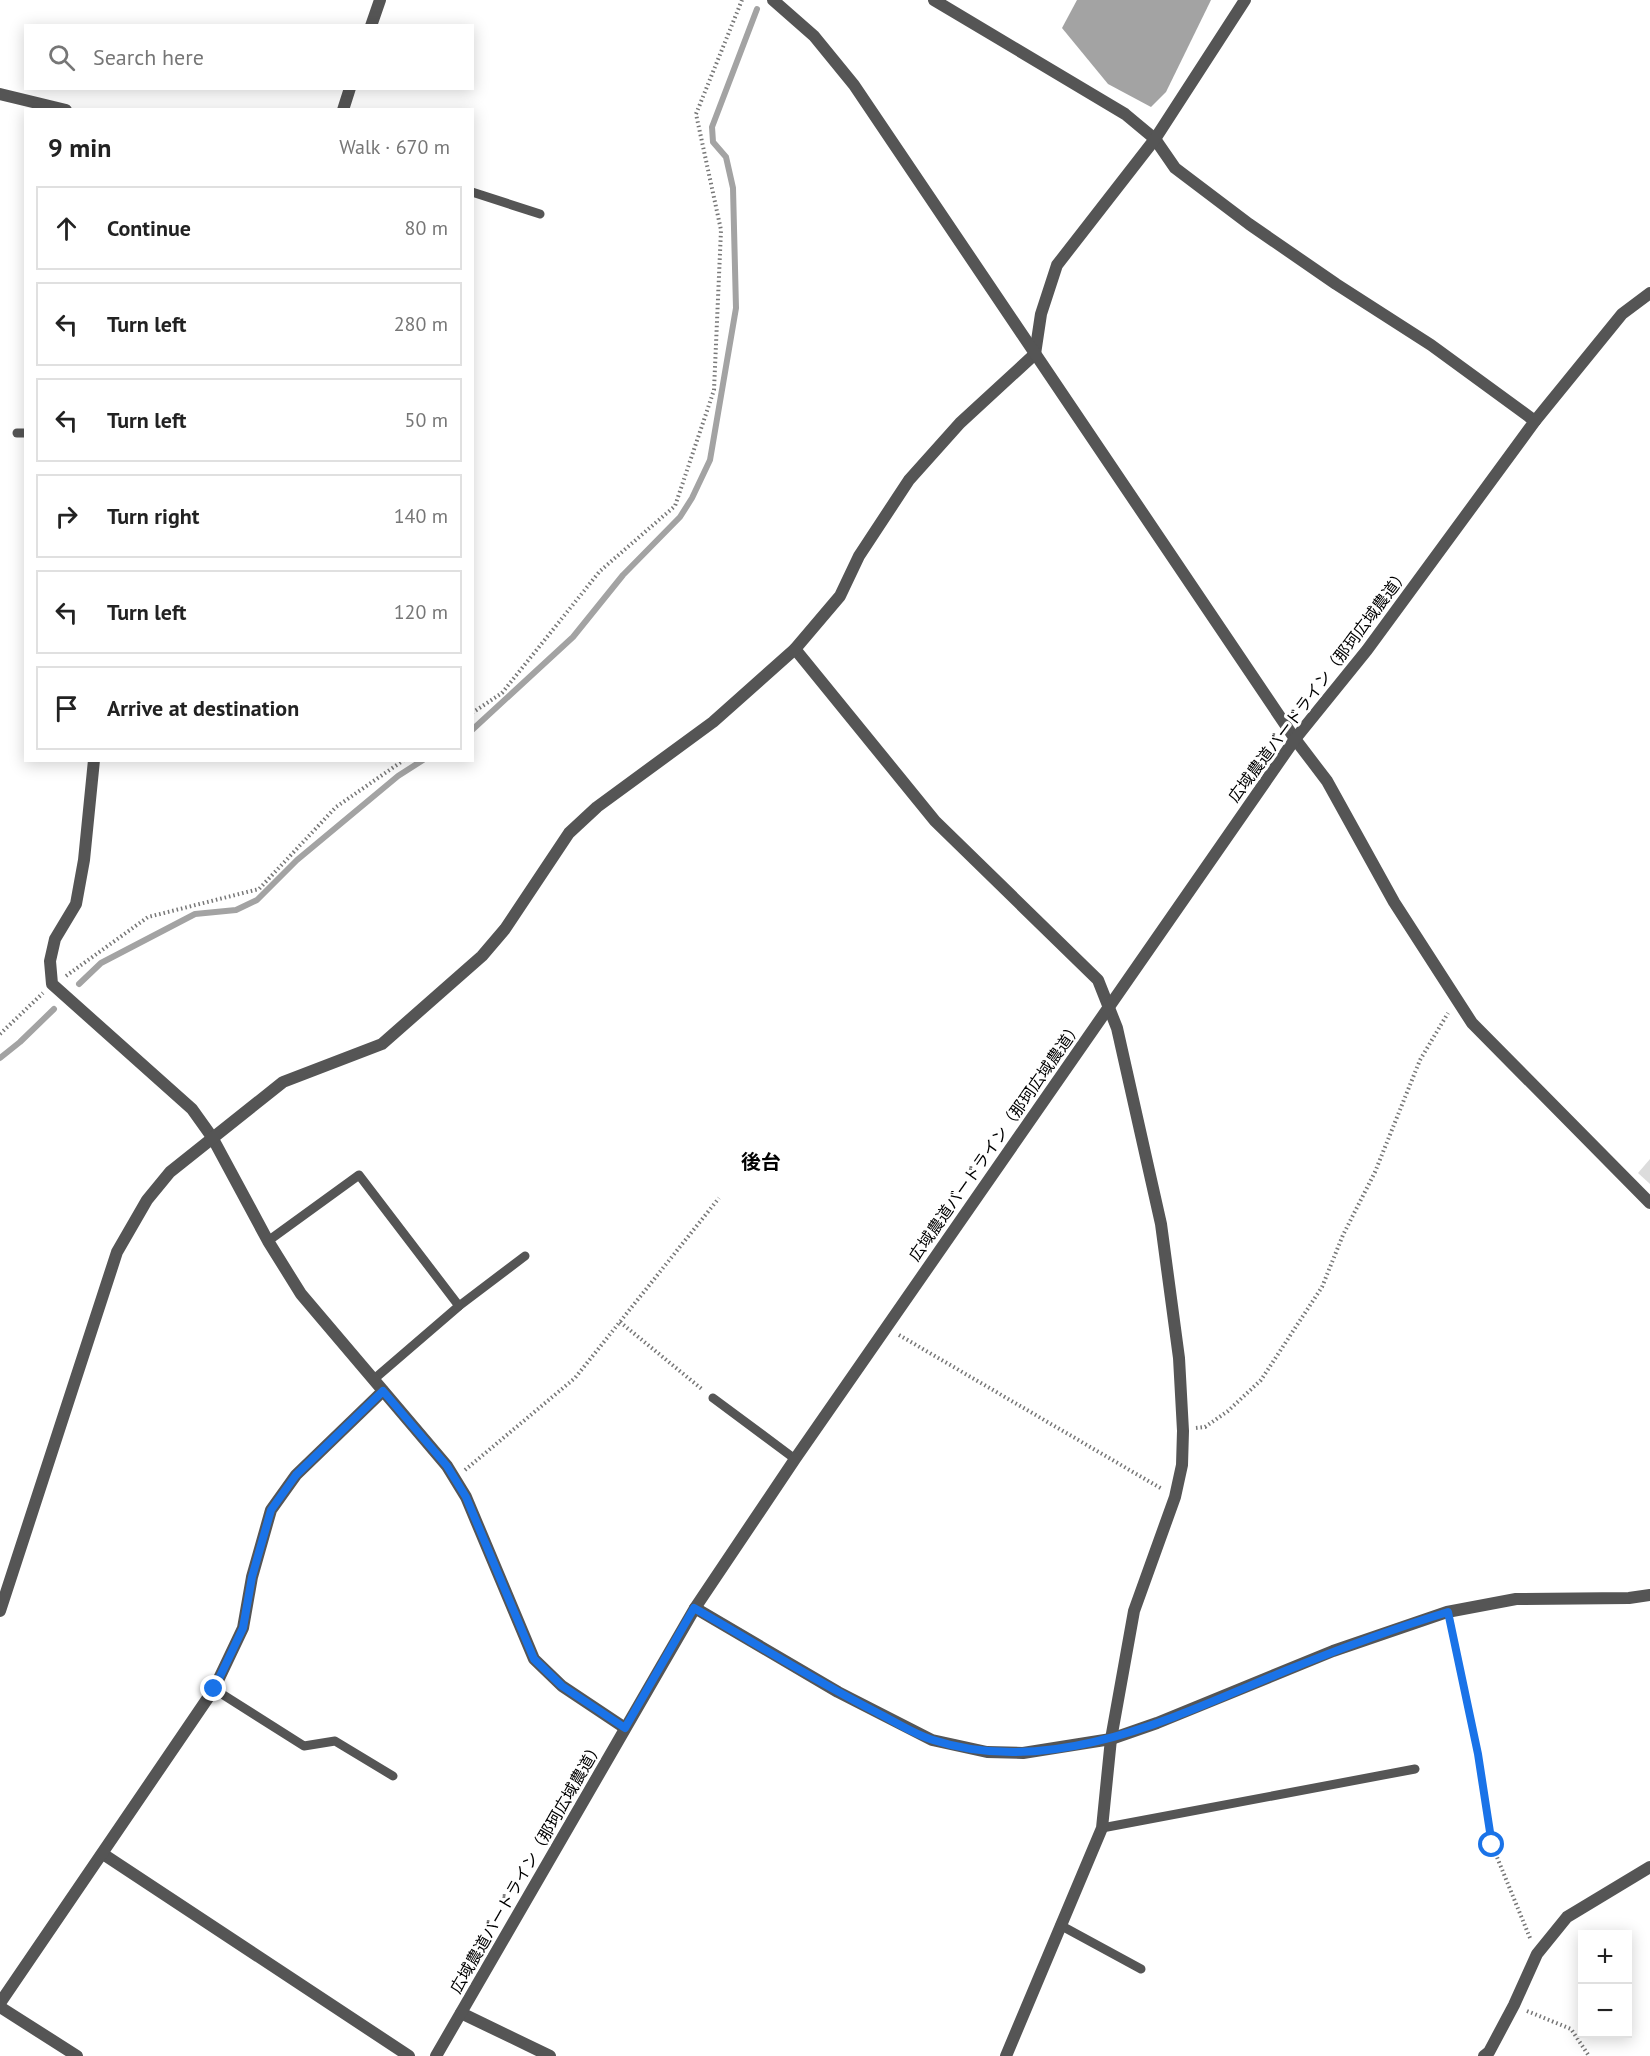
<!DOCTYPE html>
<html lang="en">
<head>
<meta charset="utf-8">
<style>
	body { margin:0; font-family:"PT Sans","Noto Sans JP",sans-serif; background:#f6f6f6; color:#222 }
	.controls { position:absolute; right:18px; bottom:18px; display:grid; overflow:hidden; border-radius:0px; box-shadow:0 3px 15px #0003 }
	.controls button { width:54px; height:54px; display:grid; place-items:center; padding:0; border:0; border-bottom:2px solid #e0e0e0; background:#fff; color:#222; font:30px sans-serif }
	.stop { position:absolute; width:18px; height:18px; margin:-14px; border:4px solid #1a73e8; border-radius:50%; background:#fff }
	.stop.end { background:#1a73e8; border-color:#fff; box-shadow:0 2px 6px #0008 }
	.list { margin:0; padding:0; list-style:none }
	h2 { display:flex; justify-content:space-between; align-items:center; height:78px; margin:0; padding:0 24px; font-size:26px }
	h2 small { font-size:20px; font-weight:400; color:#767676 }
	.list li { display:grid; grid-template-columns:39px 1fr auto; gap:18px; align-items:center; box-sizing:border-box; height:84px; margin:0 12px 12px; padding:0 12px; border:2px solid #e0e0e0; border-radius:0px }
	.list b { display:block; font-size:22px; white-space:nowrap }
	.list em { font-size:20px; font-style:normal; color:#767676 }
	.icon { flex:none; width:33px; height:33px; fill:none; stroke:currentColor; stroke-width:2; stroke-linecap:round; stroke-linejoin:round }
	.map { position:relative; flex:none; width:1650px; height:2056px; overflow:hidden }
	.search { position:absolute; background:#fff; box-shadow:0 3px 15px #0003; left:24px; top:24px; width:450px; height:66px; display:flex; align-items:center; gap:15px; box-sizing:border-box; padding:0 21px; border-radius:0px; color:#767676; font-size:22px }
	.panel { position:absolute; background:#fff; box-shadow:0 3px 15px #0003; left:24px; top:108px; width:450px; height:654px; border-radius:0px }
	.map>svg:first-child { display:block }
</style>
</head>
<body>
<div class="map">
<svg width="1650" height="2056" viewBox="0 0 1650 2056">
	<rect width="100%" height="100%" fill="#fff"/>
	<!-- green -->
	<path fill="#dcdcdc" d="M1650,1159V1184L1638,1173Z"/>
	<!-- water -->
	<path fill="#a3a3a3" d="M1077,0H1211L1166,92L1151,107L1108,84L1062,28Z"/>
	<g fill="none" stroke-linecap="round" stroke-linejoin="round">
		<!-- stream -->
		<g stroke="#a3a3a3" stroke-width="6">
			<path d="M472,730L573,637L623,575L680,517L692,498L710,460L736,308L733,188L726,157L713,142L712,127L757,9"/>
			<path d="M79,984L101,963L195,914L236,910L257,900L297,860L398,776L423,760"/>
			<path d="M0,1058L20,1042L54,1009"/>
		</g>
		<!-- path -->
		<g stroke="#777" stroke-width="4" stroke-dasharray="1.5 3" stroke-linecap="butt">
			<path d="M472,713L502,693L600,571L675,506L714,390L721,230L696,114L742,0"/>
			<path d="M66,976L148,917L259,889L336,807L404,760"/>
			<path d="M0,1034L43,993"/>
			<path d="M620,1322L703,1390"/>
			<path d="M899,1335L1162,1489"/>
			<path d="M1196,1428L1205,1427L1228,1411L1261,1380L1322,1287L1343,1235L1375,1172L1420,1060L1448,1013"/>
			<path d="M465,1470L575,1378L719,1198"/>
			<path d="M1450,1624L1478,1754L1492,1845L1530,1938"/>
			<path d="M1527,2011L1571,2029L1589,2056"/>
		</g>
		<!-- service -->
		<g stroke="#555" stroke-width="9">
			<path d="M472,192L540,214"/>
			<path d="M17,433H26"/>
			<path d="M268,1241L359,1175L459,1306"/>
			<path d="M373,1380L459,1306L525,1256"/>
			<path d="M713,1398L795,1459"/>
			<path d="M214,1689L304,1746L335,1741L393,1776"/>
			<path d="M1102,1828L1415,1769"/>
			<path d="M1060,1925L1141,1969"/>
		</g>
		<!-- minor -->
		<g stroke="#555" stroke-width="12">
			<path d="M934,0L1125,114L1155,139L1175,168L1249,224L1336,284L1431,345L1535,421"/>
			<path d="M371,26L380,0"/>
			<path d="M0,94L66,110"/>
			<path d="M343,110L350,88"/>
			<path d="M795,649L935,821L1098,980L1117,1028L1161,1224L1179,1358L1183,1431L1182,1465L1175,1497L1134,1611L1111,1739L1102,1828L1006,2056"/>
			<path d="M94,760L84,860L76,904L55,939L50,961L52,984L192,1109L212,1137L268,1241L301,1294L447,1466L466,1497L534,1659L562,1686L625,1728"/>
			<path d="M695,1608L838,1692L932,1740L987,1752L1023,1753L1111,1739L1157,1723L1333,1651L1447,1612L1516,1599L1629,1598L1650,1595"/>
			<path d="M0,1611L117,1252L147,1200L170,1172L283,1082L382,1044L482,956L505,929L569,833L597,807L713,722L795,649L840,596L859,556L909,480L960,423L1035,354L1041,314L1057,265L1155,139L1245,0"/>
			<path d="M103,1854L409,2056"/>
			<path d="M0,2003L214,1689L243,1628L252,1577L271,1510L296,1475L383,1391"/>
			<path d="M0,2007L77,2056"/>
			<path d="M461,2013L550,2056"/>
			<path d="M1484,2056L1489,2052L1514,2005L1537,1954L1567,1917L1650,1867"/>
		</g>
		<!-- tertiary -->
		<g stroke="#555" stroke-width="12">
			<path d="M773,0L814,36L854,85L1295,739L1327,781L1394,902L1472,1023L1650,1203"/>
			<path d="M436,2056L695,1608L795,1459L1295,739L1367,650L1535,421L1622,314L1650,293"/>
		</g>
	</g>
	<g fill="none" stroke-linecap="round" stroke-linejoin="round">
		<!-- route -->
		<path stroke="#1a73e8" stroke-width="8" d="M214,1689L243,1628L252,1577L271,1510L296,1475L383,1391L447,1466L466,1497L534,1659L562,1686L625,1728L694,1608C755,1643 814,1680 876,1712C894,1721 913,1734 933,1740C1053,1779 1176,1716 1285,1671C1339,1649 1392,1629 1448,1612L1478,1754L1492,1845"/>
	</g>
	<g text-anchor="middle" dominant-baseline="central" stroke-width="6" stroke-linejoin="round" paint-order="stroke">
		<!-- street labels -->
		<g font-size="16" fill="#000" stroke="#fff">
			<text transform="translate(1318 685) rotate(-53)">広域農道バードライン（那珂広域農道）</text>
			<text transform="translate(995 1141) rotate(-55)">広域農道バードライン（那珂広域農道）</text>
			<text transform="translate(526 1867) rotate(-60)">広域農道バードライン（那珂広域農道）</text>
		</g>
		<!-- quarter labels -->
		<g font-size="20" font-weight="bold" fill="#000" stroke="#fff">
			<text x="761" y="1162">後台</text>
		</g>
	</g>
</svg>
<div class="controls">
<button>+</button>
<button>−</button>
</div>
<div class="stop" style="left:1492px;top:1845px"></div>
<div class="stop end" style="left:214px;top:1689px"></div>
<div class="search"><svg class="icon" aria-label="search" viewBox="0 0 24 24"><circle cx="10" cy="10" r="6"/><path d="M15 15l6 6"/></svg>Search here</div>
<section class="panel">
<h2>9 min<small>Walk · 670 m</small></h2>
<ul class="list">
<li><svg class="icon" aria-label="ahead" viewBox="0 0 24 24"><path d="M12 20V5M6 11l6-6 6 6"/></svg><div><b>Continue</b></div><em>80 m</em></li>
<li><svg class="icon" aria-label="left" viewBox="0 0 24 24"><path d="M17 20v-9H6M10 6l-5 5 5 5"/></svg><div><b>Turn left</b></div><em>280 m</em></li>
<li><svg class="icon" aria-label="left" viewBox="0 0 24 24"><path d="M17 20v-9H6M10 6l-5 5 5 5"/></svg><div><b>Turn left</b></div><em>50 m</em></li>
<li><svg class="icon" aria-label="right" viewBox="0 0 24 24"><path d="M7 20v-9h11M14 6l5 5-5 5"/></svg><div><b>Turn right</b></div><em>140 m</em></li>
<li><svg class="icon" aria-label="left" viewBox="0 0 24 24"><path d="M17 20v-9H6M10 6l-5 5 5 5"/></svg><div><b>Turn left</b></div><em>120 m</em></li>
<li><svg class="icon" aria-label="arrive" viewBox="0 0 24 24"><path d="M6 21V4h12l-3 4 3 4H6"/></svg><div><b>Arrive at destination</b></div></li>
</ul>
</section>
</div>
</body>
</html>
